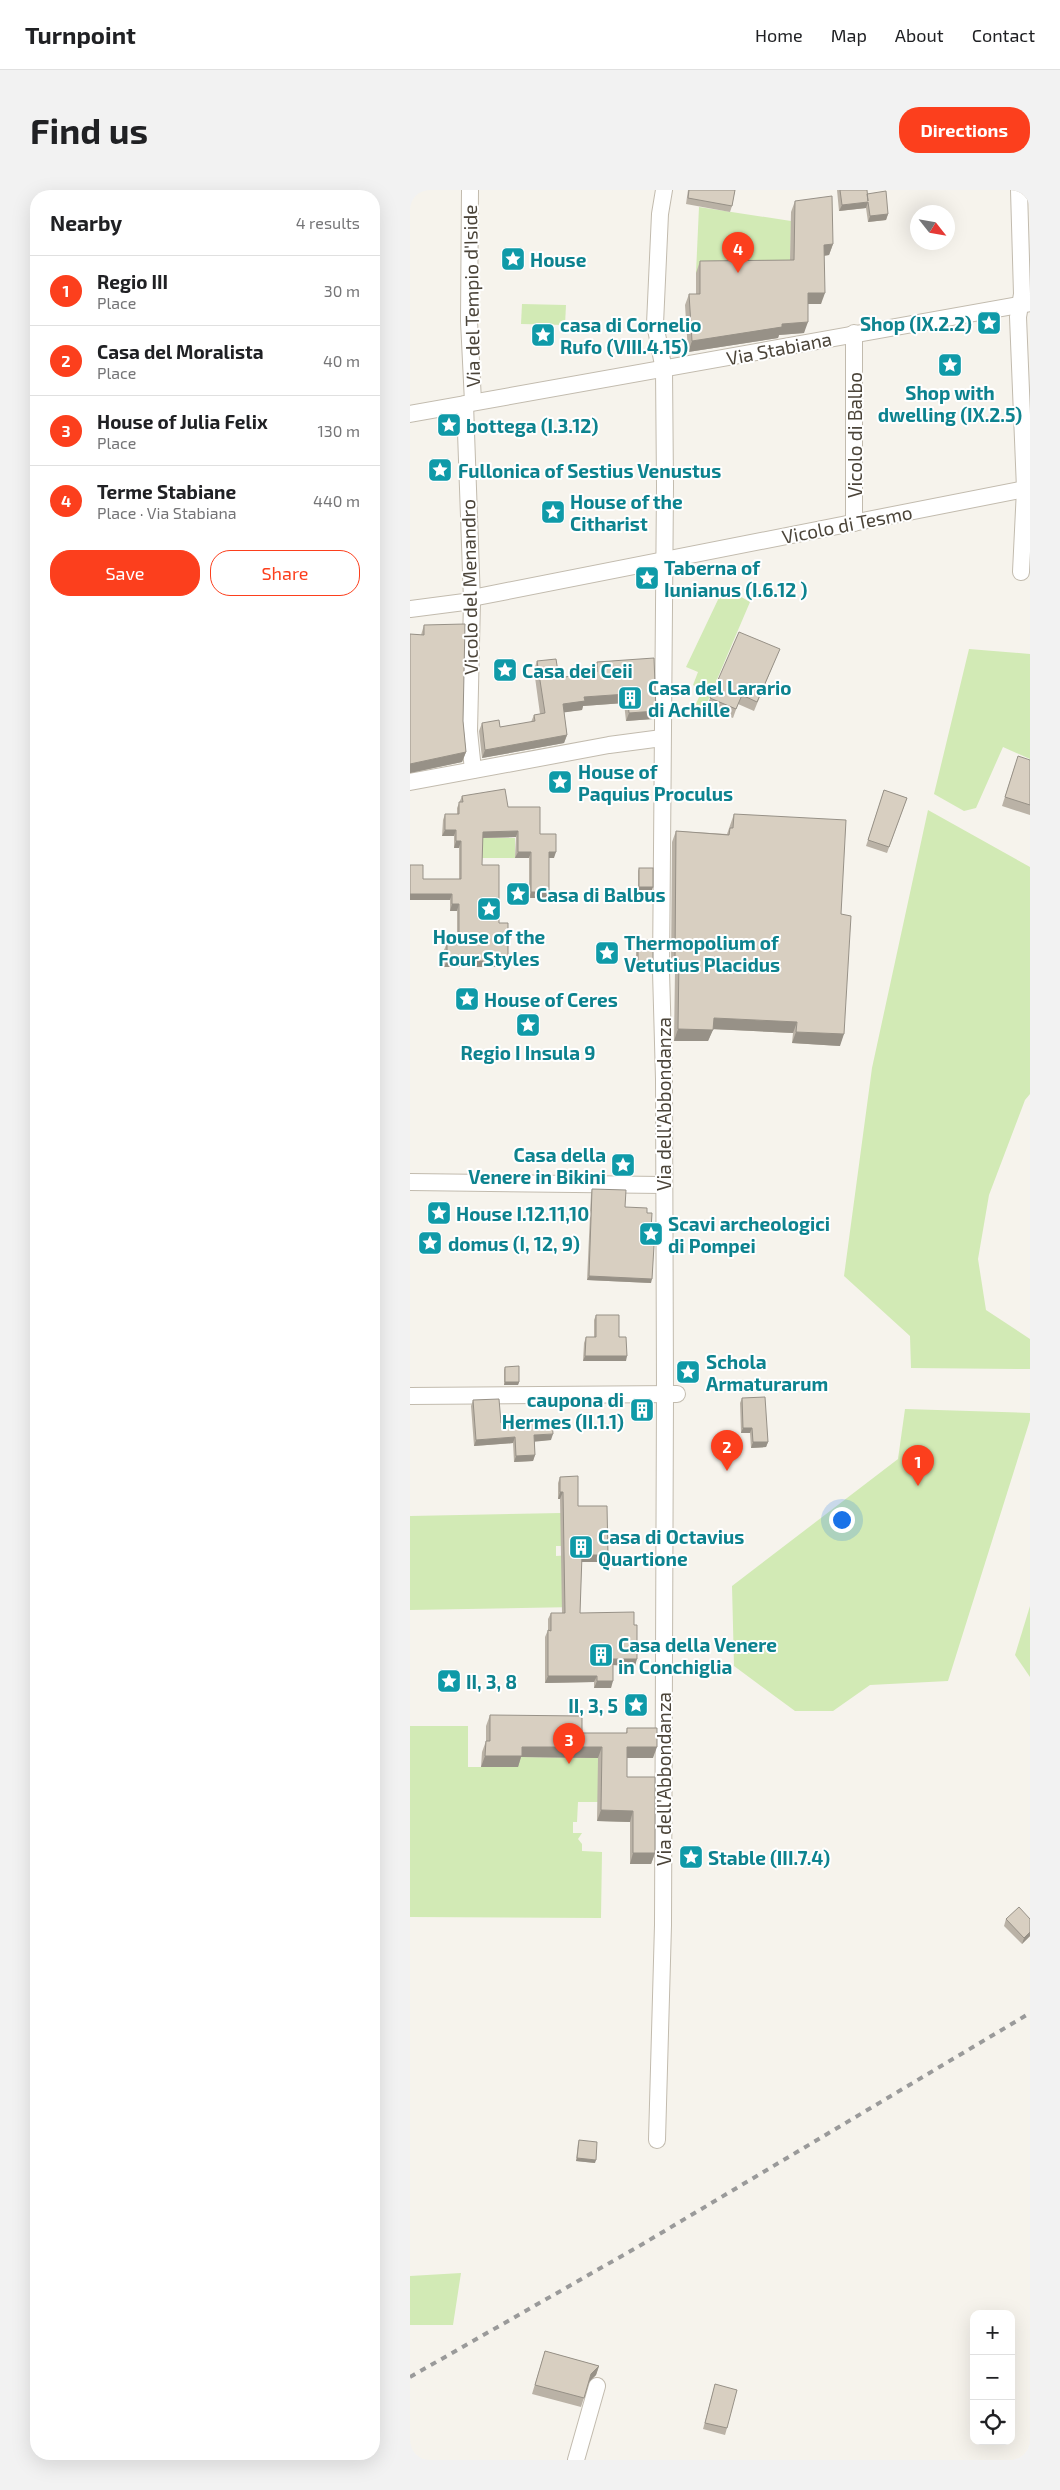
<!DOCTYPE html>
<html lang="en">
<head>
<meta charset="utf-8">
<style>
	body { margin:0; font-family:"Exo 2",sans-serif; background:#f2f2f2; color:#202124 }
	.controls { position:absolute; right:15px; bottom:15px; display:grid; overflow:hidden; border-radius:10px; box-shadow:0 5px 20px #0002 }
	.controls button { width:45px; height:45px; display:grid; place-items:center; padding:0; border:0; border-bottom:1px solid #e0e0e0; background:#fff; color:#202124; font:25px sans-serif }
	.compass { position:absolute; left:500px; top:15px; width:45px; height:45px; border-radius:50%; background:#fff; box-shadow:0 5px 20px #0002; rotate:121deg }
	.you { position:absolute; left:431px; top:1329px; width:18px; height:18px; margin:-12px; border:4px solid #fff; border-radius:50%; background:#1a73e8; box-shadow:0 0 0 8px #1a73e833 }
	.badge { display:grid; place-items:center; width:32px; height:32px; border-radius:50%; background:#fc3f1d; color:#fff; font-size:16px; font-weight:700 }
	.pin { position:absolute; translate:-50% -41px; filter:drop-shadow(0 1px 2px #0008) }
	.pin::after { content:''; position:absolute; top:26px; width:18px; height:15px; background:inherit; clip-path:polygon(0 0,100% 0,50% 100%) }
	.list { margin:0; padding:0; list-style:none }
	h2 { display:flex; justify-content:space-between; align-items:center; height:65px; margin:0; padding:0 20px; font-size:21px }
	h2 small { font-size:16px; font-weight:400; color:#757577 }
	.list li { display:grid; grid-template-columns:32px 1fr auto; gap:15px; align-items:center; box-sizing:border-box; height:70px; padding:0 20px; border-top:1px solid #e0e0e0 }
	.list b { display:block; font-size:19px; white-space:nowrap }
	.list p { margin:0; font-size:16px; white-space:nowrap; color:#757577 }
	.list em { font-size:16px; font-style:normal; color:#757577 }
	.actions { display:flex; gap:10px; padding:15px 20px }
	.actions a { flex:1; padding:11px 0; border:1px solid #fc3f1d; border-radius:20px; text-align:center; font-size:18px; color:#fc3f1d }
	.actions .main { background:#fc3f1d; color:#fff }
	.icon { flex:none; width:28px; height:28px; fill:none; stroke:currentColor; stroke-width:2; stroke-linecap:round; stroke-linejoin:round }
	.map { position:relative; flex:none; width:620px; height:2270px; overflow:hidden; border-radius:20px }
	header { display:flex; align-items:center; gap:30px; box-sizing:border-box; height:70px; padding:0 25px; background:#fff; border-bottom:1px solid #e0e0e0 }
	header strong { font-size:24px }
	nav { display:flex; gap:28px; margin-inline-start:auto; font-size:18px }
	.intro { display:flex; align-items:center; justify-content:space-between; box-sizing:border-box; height:120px; padding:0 30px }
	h1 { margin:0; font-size:35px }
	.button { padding:12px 22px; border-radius:20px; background:#fc3f1d; color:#fff; font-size:18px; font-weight:700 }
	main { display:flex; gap:30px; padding:0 30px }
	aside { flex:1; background:#fff; border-radius:20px; box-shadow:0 5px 20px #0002 }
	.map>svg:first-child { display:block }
</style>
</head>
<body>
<header>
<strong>Turnpoint</strong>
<nav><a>Home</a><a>Map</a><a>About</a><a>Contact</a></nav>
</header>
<div class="intro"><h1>Find us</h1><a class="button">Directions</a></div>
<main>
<aside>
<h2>Nearby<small>4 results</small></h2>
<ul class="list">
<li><span class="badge">1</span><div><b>Regio III</b><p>Place</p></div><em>30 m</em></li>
<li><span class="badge">2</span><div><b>Casa del Moralista</b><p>Place</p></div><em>40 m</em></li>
<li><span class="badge">3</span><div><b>House of Julia Felix</b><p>Place</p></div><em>130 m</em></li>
<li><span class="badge">4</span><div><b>Terme Stabiane</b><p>Place · Via Stabiana</p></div><em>440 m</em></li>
</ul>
<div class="actions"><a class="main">Save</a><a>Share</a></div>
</aside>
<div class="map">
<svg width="620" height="2270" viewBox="0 0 620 2270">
	<rect width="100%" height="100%" fill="#f6f3ec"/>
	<!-- green -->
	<g fill="#d2eab5">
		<path d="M289,17L381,31L380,81L286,83Z"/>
		<path d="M112,114L156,115L155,135L111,134Z"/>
		<path d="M314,397L340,412L291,527L282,522L292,501L283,495L288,482L276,477Z"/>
		<path d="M559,459L620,464V569L593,557L566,618L554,621L524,604Z"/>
		<path d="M518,620L620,677V904L615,910L579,1005L568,1069L576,1120L620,1149V1179L501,1178L500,1146L434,1086L462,878Z"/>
		<rect x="70" y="648" width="35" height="20"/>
		<path d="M495,1219L620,1223V1230L538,1491L460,1495L423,1521H385L324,1476L322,1396L488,1269Z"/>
		<path d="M151,1323L161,1356H146V1366L161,1365L167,1417L0,1420V1326Z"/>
		<path d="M620,1416V1487L605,1465Z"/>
		<path d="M0,1536H58V1577H108V1567L204,1568L188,1583V1612H168L167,1632H163V1643H172L168,1649L172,1654V1661L192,1662L191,1728L0,1727Z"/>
		<path d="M51,2083L43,2135H0V2086Z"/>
	</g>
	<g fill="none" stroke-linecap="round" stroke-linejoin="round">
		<defs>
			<g id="street">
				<path d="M60,0L59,131L63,212"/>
				<path d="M609,0L612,104L608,127L615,299L611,382"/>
				<path d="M55,214L62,411L59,541L63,580"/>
				<path d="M0,224L620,113"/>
				<path d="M444,333V143"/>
				<path d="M0,419L62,411L67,407L620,298"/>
				<path d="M0,592L199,555L252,548"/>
				<path d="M0,992L253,995"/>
				<path d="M0,1206L267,1204"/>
				<path d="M247,1950L253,1735L255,1204L254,889L251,781L255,296L254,180L245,134L250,24L254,0"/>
				<path d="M166,2270L187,2196"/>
			</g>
		</defs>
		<!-- street casing -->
		<use href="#street" stroke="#c2bbae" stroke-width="18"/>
		<!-- street -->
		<use href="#street" stroke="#fff" stroke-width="16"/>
		<!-- rail -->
		<path stroke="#9a9a9a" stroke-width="4" stroke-dasharray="6 6" stroke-linecap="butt" d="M0,2187L231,2055L620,1823"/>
	</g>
	<!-- wall -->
	<g fill="#bab2a6">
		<path d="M278,0H325L322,16L320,22L276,14Z"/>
		<path d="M427,0H457V4L478,24L476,30L458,32L456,18L429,21Z"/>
		<path d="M385,11L423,54L419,65L414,66L411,114H398L394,143L369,145L368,148L278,162L275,115L279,104H286V83L290,71L380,70L381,22Z"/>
		<path d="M14,435L53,531L56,562L52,572L0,583V444L11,445Z"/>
		<path d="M366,468L344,521L328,514L323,528L297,517L300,508Z"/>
		<path d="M127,471L149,488L184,482L187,472L246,521L243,529L216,531L214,513L173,516L172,520L154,522L157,545L154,553L72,568L69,541L72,533L90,537L121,532L124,525L130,524L124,480Z"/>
		<path d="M620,570V625L592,616L605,575Z"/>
		<path d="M474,600L497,608L477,663L456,656Z"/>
		<path d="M52,606L98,617L130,644L144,668H139L136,708H119V668H105L106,647L72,648V675L89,733L96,777H34V760L37,753L47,754V721H40V710L13,689H49V658H44V646H32L33,630L35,624H47V618Z"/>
		<path d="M324,624L431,724L430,856L382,853L383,843L303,839L298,851H264L265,780H261L262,652L266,641L317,644Z"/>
		<path d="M229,678L242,700H228V681Z"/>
		<path d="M228,750L243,771L241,777H226V756Z"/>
		<path d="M182,999L215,1017L237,1023L241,1039V1093L177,1090L181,1004Z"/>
		<path d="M186,1125L209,1147L216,1171H173L174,1153L176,1147H184V1130Z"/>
		<path d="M95,1177L109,1192L108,1195H94V1180Z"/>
		<path d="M332,1208L358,1252L356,1257L341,1258L340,1243H331L330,1213Z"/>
		<path d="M63,1210L91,1233L141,1250L125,1251V1265L123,1271L104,1272L103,1253L64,1256L61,1216Z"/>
		<path d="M225,1211L239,1228H224V1214Z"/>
		<path d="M150,1287L168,1316L196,1372H171L170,1423L225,1476L203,1475L201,1498H184V1492L135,1493V1447L138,1440V1429L141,1423H152L150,1309H148V1293Z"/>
		<path d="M80,1525L172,1543H216L217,1538L243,1568H217V1587L245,1663L241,1674H220V1632L187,1631L188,1568L111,1567L108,1577H71L72,1562L76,1551V1536Z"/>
		<path d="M596,1729H620V1746L612,1754L594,1736Z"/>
		<path d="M169,1950L185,1973L166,1971L168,1953Z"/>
		<path d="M135,2161L189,2176L186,2185L179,2192L171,2217L122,2204Z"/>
		<path d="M305,2194L317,2238L315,2245L293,2239Z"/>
	</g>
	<!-- shaded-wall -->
	<g fill="#979187">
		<path d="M458,12L456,18L429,21L432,15Z"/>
		<path d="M478,24L476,30L458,32L460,26Z"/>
		<path d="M423,54L419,65L410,66L414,55Z"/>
		<path d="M398,103H415L411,114H394Z"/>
		<path d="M398,132L394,143L369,145L368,148L278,162L282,151L372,134Z"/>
		<path d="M217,504L214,513L173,516L172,520L150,523L153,514L174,507Z"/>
		<path d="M246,521L243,529L216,531L219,523Z"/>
		<path d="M157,545L154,553L72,568L75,560Z"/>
		<path d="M56,562L52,572L0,583V574Z"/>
		<path d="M35,640H46L44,646H32Z"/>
		<path d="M108,641L106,647L70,648L73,642Z"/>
		<path d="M46,651H51L49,658H44Z"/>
		<path d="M108,662H121L119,668H105Z"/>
		<path d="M139,662H146L144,668H136Z"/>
		<path d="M229,697H243L242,700H228Z"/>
		<path d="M121,702H139L136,708H119Z"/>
		<path d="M0,704H42L40,710H0Z"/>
		<path d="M42,714H49L47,721H40Z"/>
		<path d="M265,769H269L265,780H261Z"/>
		<path d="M37,771H98L96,777H34Z"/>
		<path d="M228,771H243L241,777H226Z"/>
		<path d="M304,828L387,832L383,843L300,839Z"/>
		<path d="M268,839L303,840L298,851H264Z"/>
		<path d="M386,842L434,844L430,856L382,853Z"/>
		<path d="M179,1086L242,1089L241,1093L177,1090Z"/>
		<path d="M175,1166H217L216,1171H173Z"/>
		<path d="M95,1192H109L108,1195H94Z"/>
		<path d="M225,1225H240L239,1228H224Z"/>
		<path d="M333,1238H342L340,1243H331Z"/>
		<path d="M143,1244L141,1250L122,1252L124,1245Z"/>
		<path d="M105,1247L103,1253L64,1256L66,1250Z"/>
		<path d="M343,1252H358L356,1257L341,1258Z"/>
		<path d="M125,1265L123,1271L104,1272L106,1266Z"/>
		<path d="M150,1302H153L150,1309H148Z"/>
		<path d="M172,1365H198L196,1372H169Z"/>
		<path d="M203,1469H227L225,1476L201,1475Z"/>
		<path d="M138,1486H187L184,1492L135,1493Z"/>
		<path d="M187,1491H203L201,1498H184Z"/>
		<path d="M112,1557H192L188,1568L111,1567L108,1577H71L75,1566Z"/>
		<path d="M217,1557H247L243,1568H213Z"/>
		<path d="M191,1620L223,1621L220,1632L187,1631Z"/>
		<path d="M223,1663H245L241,1674H220Z"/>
		<path d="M620,1742V1746L612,1754L614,1748Z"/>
		<path d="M167,1968L186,1970L185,1973L166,1971Z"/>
		<path d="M189,2176L186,2185L178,2193L181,2184Z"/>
	</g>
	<!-- building -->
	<g fill="#d8cfc1" stroke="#979187">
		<path d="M279,0H325L322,16L278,8Z"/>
		<path d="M430,0H457L458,11L457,4L476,1L478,24L460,26L458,12L432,15Z"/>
		<path d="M422,6L423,54L414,55L415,103H398V132L372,134V137L282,151L279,104H290V71L384,70L385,11Z"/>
		<path d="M55,434L53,531L56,562L0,574V444L14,445V435Z"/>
		<path d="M329,442L370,459L347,512L332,505L326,519L300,508Z"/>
		<path d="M244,468L246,521L219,523L217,504L174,507L175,511L153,514L157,545L75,560L72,533L89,530L90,537L125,531L124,525L135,523L127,471L146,469L149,488L187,482V472Z"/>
		<path d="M608,566L620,570V615L595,607Z"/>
		<path d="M95,599L98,617H130V644H146V662H139V702H121V662H108V641L73,642L72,675H89V733H98V771H37V753L49,754V714H42V704H0V675H13V689H51V651H46V640H35V624H49V612H53L52,606Z"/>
		<path d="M474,600L497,608L479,657L458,650Z"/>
		<path d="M324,624L436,630L431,724L441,726L434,844L386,842L387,832L304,828L303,840L268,839L269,769H265L266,641L319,645L320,638H323Z"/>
		<rect x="229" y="678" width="14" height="19"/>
		<rect x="228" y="750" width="15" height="21"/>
		<path d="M182,999L216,1000L215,1017L237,1018V1023H242L241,1039H245L242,1089L179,1086Z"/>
		<path d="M186,1125H209V1147H216L217,1166H175L176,1147H186Z"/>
		<path d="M109,1176V1192H95V1177Z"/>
		<path d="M355,1207L358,1252H343L342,1238H333L332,1208Z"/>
		<path d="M89,1209L91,1233L142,1230L143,1244L124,1245L125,1265L106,1266L105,1247L66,1250L63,1210Z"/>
		<rect x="225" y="1211" width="15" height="14"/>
		<path d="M168,1286V1316H197L198,1365H172L170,1423L224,1422V1435H227V1469H203V1491H187V1486H138V1440L141,1441V1423H155L153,1302H150V1287Z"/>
		<path d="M80,1525L172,1526V1543H217V1538H247V1557H217V1587H245V1663H223V1621L191,1620L192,1557H112V1566H75L76,1551H80Z"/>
		<path d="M609,1717L620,1729V1742L614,1748L596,1729Z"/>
		<path d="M169,1950L187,1952L186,1970L167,1968Z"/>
		<path d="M135,2161L189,2176L181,2184L174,2208L125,2195Z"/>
		<path d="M305,2194L327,2200L317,2238L295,2233Z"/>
	</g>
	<!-- icons -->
	<defs>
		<symbol id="sight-square" viewBox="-11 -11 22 22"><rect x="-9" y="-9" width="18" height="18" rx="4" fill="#0f9aa8" stroke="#fff"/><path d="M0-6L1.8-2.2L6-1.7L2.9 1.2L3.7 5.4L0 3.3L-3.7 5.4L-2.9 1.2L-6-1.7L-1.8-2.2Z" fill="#fff"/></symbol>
		<symbol id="building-square" viewBox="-11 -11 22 22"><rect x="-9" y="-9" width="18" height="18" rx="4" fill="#0f9aa8" stroke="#fff"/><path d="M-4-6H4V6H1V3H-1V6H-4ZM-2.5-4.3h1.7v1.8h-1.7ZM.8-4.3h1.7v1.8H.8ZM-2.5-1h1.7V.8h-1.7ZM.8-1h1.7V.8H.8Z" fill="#fff"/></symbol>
	</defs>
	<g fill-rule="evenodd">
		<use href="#sight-square" x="89" y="55" width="28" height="28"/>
		<use href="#sight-square" x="565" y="119" width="28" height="28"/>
		<use href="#sight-square" x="119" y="131" width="28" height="28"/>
		<use href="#sight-square" x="526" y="161" width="28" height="28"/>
		<use href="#sight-square" x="25" y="221" width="28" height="28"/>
		<use href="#sight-square" x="16" y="266" width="28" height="28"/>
		<use href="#sight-square" x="129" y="308" width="28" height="28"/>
		<use href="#sight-square" x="223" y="374" width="28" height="28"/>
		<use href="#sight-square" x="81" y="466" width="28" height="28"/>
		<use href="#building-square" x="206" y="494" width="28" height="28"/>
		<use href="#sight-square" x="136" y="578" width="28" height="28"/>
		<use href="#sight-square" x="94" y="690" width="28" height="28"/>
		<use href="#sight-square" x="65" y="705" width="28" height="28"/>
		<use href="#sight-square" x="183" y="749" width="28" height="28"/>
		<use href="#sight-square" x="43" y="795" width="28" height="28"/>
		<use href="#sight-square" x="104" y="821" width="28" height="28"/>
		<use href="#sight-square" x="199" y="961" width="28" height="28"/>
		<use href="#sight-square" x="15" y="1009" width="28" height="28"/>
		<use href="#sight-square" x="227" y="1030" width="28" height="28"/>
		<use href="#sight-square" x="6" y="1039" width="28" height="28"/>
		<use href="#sight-square" x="264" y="1168" width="28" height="28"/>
		<use href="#building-square" x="218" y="1206" width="28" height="28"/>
		<use href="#building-square" x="157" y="1343" width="28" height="28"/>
		<use href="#building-square" x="177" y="1451" width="28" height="28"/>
		<use href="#sight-square" x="25" y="1477" width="28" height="28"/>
		<use href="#sight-square" x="212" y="1501" width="28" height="28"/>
		<use href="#sight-square" x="267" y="1653" width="28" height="28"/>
	</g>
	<g text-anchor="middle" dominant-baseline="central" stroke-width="4" stroke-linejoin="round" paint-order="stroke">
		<!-- culture labels -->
		<g font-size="19" font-weight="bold" fill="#0d838f" stroke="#fff" text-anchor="start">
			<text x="120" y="69">House</text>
			<text x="562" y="133" text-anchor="end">Shop (IX.2.2)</text>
			<text x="150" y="134">casa di Cornelio<tspan x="150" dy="22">Rufo (VIII.4.15)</tspan></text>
			<text x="540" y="202" text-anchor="middle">Shop with<tspan x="540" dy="22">dwelling (IX.2.5)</tspan></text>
			<text x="56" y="235">bottega (I.3.12)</text>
			<text x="48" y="280">Fullonica of Sestius Venustus</text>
			<text x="160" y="311">House of the<tspan x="160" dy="22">Citharist</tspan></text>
			<text x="254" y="377">Taberna of<tspan x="254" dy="22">Iunianus (I.6.12 )</tspan></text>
			<text x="112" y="480">Casa dei Ceii</text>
			<text x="238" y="497">Casa del Larario<tspan x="238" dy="22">di Achille</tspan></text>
			<text x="168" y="581">House of<tspan x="168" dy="22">Paquius Proculus</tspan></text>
			<text x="126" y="704">Casa di Balbus</text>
			<text x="79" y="746" text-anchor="middle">House of the<tspan x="79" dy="22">Four Styles</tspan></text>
			<text x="214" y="752">Thermopolium of<tspan x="214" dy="22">Vetutius Placidus</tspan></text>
			<text x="74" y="809">House of Ceres</text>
			<text x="118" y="862" text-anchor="middle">Regio I Insula 9</text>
			<text x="196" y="964" text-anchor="end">Casa della<tspan x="196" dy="22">Venere in Bikini</tspan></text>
			<text x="46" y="1023">House I.12.11,10</text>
			<text x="258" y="1033">Scavi archeologici<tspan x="258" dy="22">di Pompei</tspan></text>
			<text x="38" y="1053">domus (I, 12, 9)</text>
			<text x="296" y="1171">Schola<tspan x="296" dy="22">Armaturarum</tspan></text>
			<text x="214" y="1209" text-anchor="end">caupona di<tspan x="214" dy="22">Hermes (II.1.1)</tspan></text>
			<text x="188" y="1346">Casa di Octavius<tspan x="188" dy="22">Quartione</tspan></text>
			<text x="208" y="1454">Casa della Venere<tspan x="208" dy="22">in Conchiglia</tspan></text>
			<text x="56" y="1491">II, 3, 8</text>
			<text x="208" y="1515" text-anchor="end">II, 3, 5</text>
			<text x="298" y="1667">Stable (III.7.4)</text>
		</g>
		<!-- street labels -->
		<g font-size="19" fill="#4b4439" stroke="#fff">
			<text transform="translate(61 106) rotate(-91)">Via del Tempio d'Iside</text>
			<text transform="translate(369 158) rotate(-11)">Via Stabiana</text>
			<text transform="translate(444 245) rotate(-90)">Vicolo di Balbo</text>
			<text transform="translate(437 334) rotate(-11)">Vicolo di Tesmo</text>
			<text transform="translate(59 397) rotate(-91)">Vicolo del Menandro</text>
			<text transform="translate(253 914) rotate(-90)">Via dell'Abbondanza</text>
			<text transform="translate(253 1589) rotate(-90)">Via dell'Abbondanza</text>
		</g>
	</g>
</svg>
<div class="controls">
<button>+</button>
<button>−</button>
<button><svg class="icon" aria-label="locate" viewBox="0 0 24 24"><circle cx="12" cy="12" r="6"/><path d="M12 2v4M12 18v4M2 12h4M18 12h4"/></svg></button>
</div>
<svg class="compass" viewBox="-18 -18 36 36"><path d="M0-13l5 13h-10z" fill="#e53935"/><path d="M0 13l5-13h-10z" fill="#757577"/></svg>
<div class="you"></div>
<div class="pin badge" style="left:508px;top:1296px">1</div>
<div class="pin badge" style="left:317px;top:1281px">2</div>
<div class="pin badge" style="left:159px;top:1574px">3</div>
<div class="pin badge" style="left:328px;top:83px">4</div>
</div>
</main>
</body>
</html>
